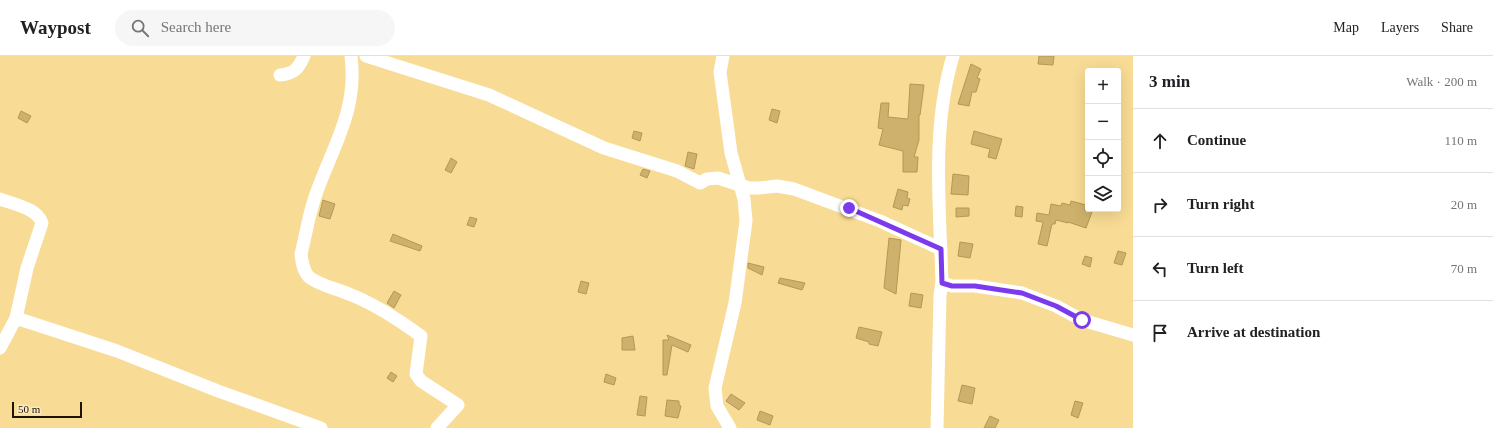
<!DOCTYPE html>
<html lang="en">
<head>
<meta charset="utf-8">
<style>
	body { margin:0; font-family:Georgia,serif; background:#f6f6f6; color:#202124 }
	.controls { position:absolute; right:12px; top:12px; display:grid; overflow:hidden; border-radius:4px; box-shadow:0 4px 16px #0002 }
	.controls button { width:36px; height:36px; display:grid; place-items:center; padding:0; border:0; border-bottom:1px solid #e0e0e0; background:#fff; color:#202124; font:20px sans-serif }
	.scale { position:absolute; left:12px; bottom:10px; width:70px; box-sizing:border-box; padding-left:4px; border:2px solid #1e1300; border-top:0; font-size:11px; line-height:14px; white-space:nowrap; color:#1e1300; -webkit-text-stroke:3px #fbeac1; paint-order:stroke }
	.stop { position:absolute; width:12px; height:12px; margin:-9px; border:3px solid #7c3aed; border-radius:50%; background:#fff }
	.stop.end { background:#7c3aed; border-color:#fff; box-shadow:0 1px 4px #0008 }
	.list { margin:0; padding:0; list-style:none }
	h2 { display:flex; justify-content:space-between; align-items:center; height:52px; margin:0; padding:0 16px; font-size:17px }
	h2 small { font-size:13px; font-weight:400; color:#757577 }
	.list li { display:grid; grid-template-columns:26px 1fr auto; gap:12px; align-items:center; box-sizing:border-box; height:64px; padding:0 16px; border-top:1px solid #e0e0e0 }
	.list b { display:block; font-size:15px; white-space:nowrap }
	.list em { font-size:13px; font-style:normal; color:#757577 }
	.icon { flex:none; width:22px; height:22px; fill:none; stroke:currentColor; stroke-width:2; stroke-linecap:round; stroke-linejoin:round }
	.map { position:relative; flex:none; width:1133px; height:372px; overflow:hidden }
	header { display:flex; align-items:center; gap:24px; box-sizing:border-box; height:56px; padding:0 20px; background:#fff; border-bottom:1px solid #e0e0e0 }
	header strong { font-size:19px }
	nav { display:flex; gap:22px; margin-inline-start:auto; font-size:14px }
	.search { width:280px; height:36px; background:#f6f6f6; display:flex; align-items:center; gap:10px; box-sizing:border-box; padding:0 14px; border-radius:22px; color:#757577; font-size:15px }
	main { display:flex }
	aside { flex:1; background:#fff }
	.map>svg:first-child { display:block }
</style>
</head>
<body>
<header>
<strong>Waypost</strong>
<div class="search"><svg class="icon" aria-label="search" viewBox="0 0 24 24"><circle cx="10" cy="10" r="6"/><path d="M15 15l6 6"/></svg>Search here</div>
<nav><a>Map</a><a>Layers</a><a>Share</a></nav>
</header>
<main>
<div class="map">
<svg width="1133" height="372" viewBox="0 0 1133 372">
	<rect width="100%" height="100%" fill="#f8db94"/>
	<!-- building -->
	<g fill="#ceb16c" stroke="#b49853">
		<path d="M1039,0H1054L1053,9L1038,8Z"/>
		<path d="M971,8L981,13L977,22L980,23L976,36H972L969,50L958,48Z"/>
		<path d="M910,28L924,29L920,59H919V84L914,101H918L917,116H903V95L879,89L883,73L878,72L881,47H889L888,61L908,63Z"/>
		<path d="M772,53L780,55L777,67L769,64Z"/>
		<path d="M21,55L31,60L27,67L18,62Z"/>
		<path d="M634,75L642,77L640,85L632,82Z"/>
		<path d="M974,75L1002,83L996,103L988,101L990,93L971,88Z"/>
		<path d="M688,96L697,98L694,113L685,110Z"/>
		<path d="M451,102L457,106L451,117L445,114Z"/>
		<path d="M643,113L650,115L647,122L640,119Z"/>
		<path d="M953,118L969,120L968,139L951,138Z"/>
		<path d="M898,133L908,136L907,142L910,143L908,150L903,149L902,154L893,151Z"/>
		<path d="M323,144L335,148L330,163L319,160Z"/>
		<path d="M1071,145L1086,149L1084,154L1092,156L1086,172L1068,166V167L1056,164L1055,168H1052L1047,190L1038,188L1043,166L1036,165L1037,157L1049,159L1051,148L1061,150L1062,147L1070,149Z"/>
		<path d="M1016,150L1023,151L1022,161L1015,160Z"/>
		<path d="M956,152H969V160L956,161Z"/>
		<path d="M470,161L477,163L474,171L467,169Z"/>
		<path d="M393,178L422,190L420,195L390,185Z"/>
		<path d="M889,182L901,184L896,238L884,232Z"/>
		<path d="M960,186L973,188L970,202L958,200Z"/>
		<path d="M1118,195L1126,197L1122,209L1114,207Z"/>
		<path d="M1085,200L1092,202L1090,211L1082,208Z"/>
		<path d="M748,207L764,211L762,219L748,212Z"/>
		<path d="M780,222L805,227L802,234L778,227Z"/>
		<path d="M581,225L589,227L586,238L578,236Z"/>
		<path d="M394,235L401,239L394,252L387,247Z"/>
		<path d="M911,237L923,239L921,252L909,250Z"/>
		<path d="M859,271L882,276L878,290L869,288V286L856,282Z"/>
		<path d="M667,279L691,289L688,296L672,289L667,319H663V284H669Z"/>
		<path d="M633,280L635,294H622V282Z"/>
		<path d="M391,316L397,320L393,326L387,322Z"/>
		<path d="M606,318L616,322L614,329L604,326Z"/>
		<path d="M962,329L975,332L972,348L958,345Z"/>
		<path d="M731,338L745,347L739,354L726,345Z"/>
		<path d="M640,340L647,341L645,360L637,359Z"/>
		<path d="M667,344L679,345V349L681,350L678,362L665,360Z"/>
		<path d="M1075,345L1083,347L1078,362L1071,359Z"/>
		<path d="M760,355L773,360L770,369L757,364Z"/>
		<path d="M990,360L999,364L995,372H984Z"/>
	</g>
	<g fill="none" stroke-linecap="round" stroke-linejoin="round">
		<!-- minor -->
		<g stroke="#fff" stroke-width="13">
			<path d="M351,0C358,54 333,90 316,138C309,157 306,178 301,198C302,206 303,215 309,221C320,230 336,232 349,238C375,248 399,264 421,280L416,318L421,325L458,349L437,372"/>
			<path d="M366,0L489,39L604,92L677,115L700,127L707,123L718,122L749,132H759L777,130L794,133L880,165L941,193"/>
			<path d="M723,0L720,16L725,53L731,97L744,143L746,165L735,247L715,332L717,350L730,372"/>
			<path d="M280,19C294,18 299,12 304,0"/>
			<path d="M0,143C13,148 37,152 42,167L27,212L16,262"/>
			<path d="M942,227L952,230H975L1022,237L1056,250L1082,264L1133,279"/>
			<path d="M0,292L16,262L117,295L218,335L321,372"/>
			<path d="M937,372L940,239L942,227C940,151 931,73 953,0"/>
		</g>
	</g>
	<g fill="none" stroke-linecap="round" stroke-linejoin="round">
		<!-- route -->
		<path stroke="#7c3aed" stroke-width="5" d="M849,152L941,193L942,227L952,230H975L1022,237L1056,250L1082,264"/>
	</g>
</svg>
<div class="controls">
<button>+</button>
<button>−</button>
<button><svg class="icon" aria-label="locate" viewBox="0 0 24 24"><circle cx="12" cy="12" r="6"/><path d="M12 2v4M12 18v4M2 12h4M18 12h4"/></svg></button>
<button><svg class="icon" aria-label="layers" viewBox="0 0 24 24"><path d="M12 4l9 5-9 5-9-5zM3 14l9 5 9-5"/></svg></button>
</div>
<div class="scale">50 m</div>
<div class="stop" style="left:1082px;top:264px"></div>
<div class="stop end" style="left:849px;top:152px"></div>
</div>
<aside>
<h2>3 min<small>Walk · 200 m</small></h2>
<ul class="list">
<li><svg class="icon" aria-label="ahead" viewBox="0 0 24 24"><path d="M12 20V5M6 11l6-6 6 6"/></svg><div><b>Continue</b></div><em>110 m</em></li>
<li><svg class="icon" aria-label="right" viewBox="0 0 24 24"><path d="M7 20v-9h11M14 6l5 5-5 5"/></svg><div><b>Turn right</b></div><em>20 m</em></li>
<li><svg class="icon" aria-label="left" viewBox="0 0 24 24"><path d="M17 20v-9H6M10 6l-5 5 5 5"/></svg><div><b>Turn left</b></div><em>70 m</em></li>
<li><svg class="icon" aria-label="arrive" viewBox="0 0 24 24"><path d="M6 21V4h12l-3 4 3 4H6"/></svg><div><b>Arrive at destination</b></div></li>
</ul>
</aside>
</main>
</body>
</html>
